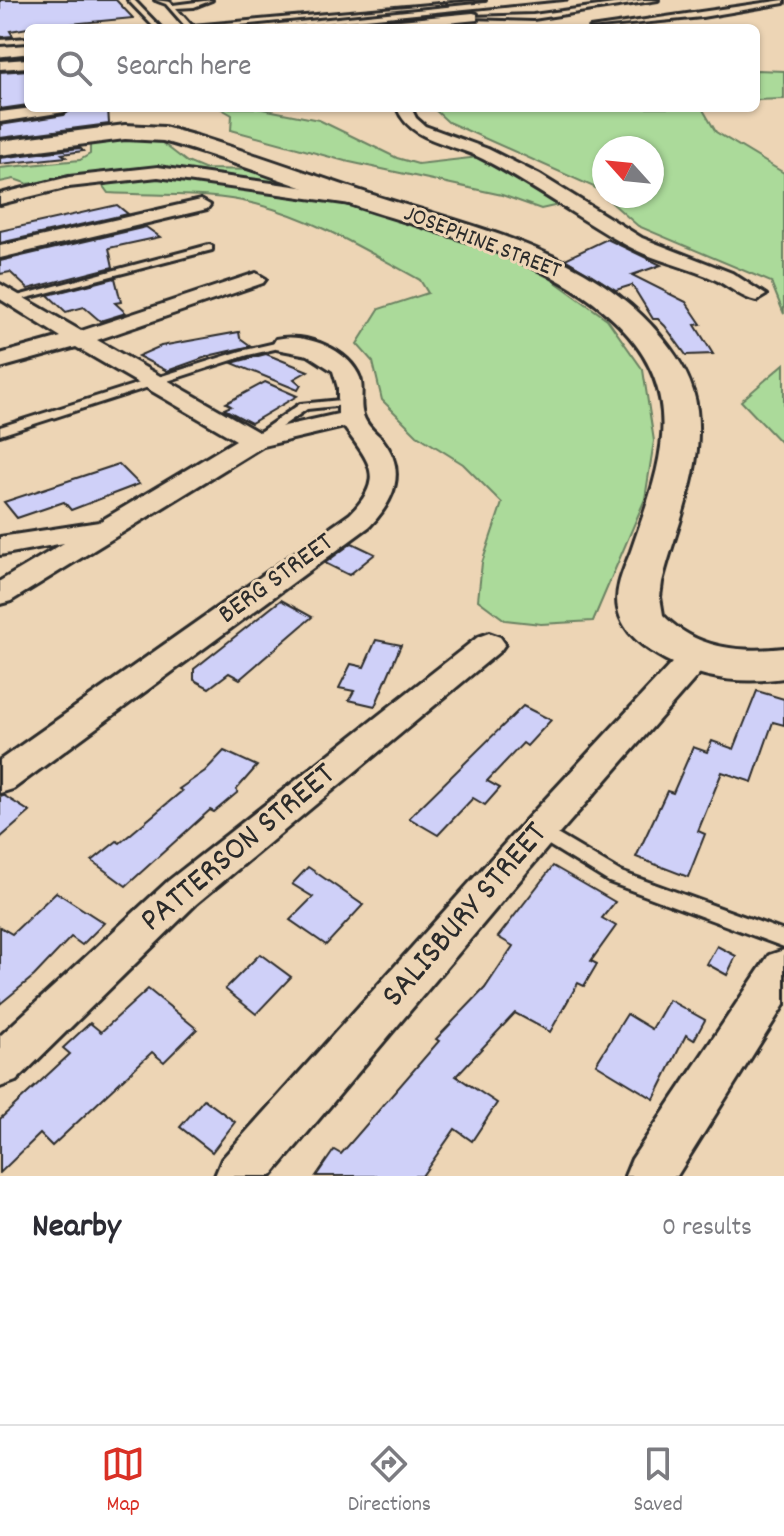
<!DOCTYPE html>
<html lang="en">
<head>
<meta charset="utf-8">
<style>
	body { margin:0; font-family:Dekko,sans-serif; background:#f2f2f3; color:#2b2b33 }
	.compass { position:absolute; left:592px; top:136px; width:72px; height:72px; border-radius:50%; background:#fff; box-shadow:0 2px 6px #0004; rotate:297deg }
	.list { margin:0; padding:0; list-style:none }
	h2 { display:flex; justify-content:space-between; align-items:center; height:104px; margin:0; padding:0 32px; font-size:34px }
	h2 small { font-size:26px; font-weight:400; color:#7c7c81 }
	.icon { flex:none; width:44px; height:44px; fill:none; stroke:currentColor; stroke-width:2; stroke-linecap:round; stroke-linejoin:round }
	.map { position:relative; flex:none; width:784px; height:1176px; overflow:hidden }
	.search { position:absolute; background:#fff; box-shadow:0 2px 6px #0004; left:24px; right:24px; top:24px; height:88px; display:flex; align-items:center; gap:20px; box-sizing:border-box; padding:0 28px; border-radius:12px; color:#7c7c81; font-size:30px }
	.sheet { height:248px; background:#fff }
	nav { display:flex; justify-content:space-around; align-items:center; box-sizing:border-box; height:112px; border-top:2px solid #e1e1e2; background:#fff; font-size:22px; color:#7c7c81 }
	nav a { display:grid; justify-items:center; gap:4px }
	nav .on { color:#d93025 }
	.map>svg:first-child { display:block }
</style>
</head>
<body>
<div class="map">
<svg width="784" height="1176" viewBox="0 0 784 1176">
	<rect width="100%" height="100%" fill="#edd5b5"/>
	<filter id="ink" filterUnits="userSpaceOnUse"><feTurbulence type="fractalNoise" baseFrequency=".0125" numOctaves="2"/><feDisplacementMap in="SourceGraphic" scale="16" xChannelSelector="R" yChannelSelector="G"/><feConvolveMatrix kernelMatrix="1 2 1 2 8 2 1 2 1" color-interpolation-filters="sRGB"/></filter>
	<g filter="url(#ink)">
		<!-- green -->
		<g fill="#abda9a" stroke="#6b8262" stroke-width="2">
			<path d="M756,70L784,71V99L756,100Z"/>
			<path d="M220,108H257L319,120L397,158L418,164L479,157L563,204L541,209L502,195L345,161L231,130L232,115Z"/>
			<path d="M433,108H702L716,132L784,173V314L771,282L638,226L604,196H652V148H604V196L594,187L448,122Z"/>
			<path d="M128,139L161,142L187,162L204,169L258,170L291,186L161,168L84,174L28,184L14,179L0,182V168L80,160L90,154V145L94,141Z"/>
			<path d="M160,177L362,206L461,237L547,276L607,319L643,370L654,441L645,499L593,621L541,624L505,620L478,600L482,563L502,503L463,464L417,435L382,400L373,362L357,344L379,309L428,293L420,280C367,251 315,219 256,204C209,192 157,196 108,193L100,182Z"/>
			<path d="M784,364V446L741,401Z"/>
		</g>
		<!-- building -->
		<g fill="#cfd0f8" stroke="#2b2b2b" stroke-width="2">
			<path d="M0,0H116L133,18L28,28L10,31L13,36L0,37Z"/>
			<path d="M28,70V105L0,109V72Z"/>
			<path d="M74,108H108L109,124L0,138V125L64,115Z"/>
			<path d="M80,148L83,151L62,154L66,157L0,164V158Z"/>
			<path d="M117,205L128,214L0,243V231Z"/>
			<path d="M146,227L160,237L109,248L113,267L28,289L10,272L0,274V261Z"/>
			<path d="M607,239L661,265L632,275L686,302L701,324L695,325L713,354L686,355L665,326L658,319H653L632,285L616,290L565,259Z"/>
			<path d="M115,278L121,302L115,303L126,313L100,321L84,307L66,312L48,295Z"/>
			<path d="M239,332L240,338L251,346L212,355L167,371L138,356L161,346Z"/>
			<path d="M266,354L308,371L294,379L301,385L298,390L232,363Z"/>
			<path d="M265,382L297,396L251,423L224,409L231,406L226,403Z"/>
			<path d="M119,464L139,484L71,510L64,502L17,518L4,502Z"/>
			<path d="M352,543L375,554L349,575L325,563Z"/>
			<path d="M281,600L312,617L240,679L229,673L209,688L194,680V669Z"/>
			<path d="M376,640L401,645L375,706L349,700L354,691L339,688L351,664L364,667Z"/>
			<path d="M757,691L784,699V725L773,722L752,782L722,772L698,831L705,834L688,877L636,857L667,791L673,793L693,747L707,752L712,741L734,749Z"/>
			<path d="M523,706L551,720L527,746L523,743L487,781L500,788L485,805L473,798L438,835L409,818Z"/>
			<path d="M224,751L257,766L236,790L238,792L214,812L210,810L126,886L92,861L117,841L120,843L182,791L179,789L205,771Z"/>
			<path d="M3,795L30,812L0,838V796Z"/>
			<path d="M553,866L615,902L602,918L616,926L591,961L597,964L584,986L578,983L550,1032L515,1013L456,1076L497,1103L472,1141L455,1129L422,1176H316L334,1150L341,1154L439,1041L436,1039L485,988L513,946L498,937Z"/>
			<path d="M308,867L363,905L326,945L290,920L313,897L292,884Z"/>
			<path d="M56,892L104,923L82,945L71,937L34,976L0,1004V927L12,934Z"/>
			<path d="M717,946L736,956L727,975L707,964Z"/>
			<path d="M260,954L291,977L256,1014L225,989Z"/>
			<path d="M148,989L197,1029L164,1062L152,1052L52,1146L40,1134L0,1173V1119L70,1054L63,1048L90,1023L101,1032Z"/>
			<path d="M669,1000L705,1020L694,1040L686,1035L654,1099L596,1064L627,1014L652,1029Z"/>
			<path d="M204,1099L235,1122L212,1152L180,1127Z"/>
		</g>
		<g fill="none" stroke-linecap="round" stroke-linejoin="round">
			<defs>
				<g id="lane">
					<path d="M128,0H134L161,28H155Z"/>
					<path d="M155,0L170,2L173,5L212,0L194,7L176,8L192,26L485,0L210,28H187L166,4Z"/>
					<path d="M643,0H658L533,19L470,17L533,15Z"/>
					<path d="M784,0V3L702,17L590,28Z"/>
					<path d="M28,38V42L0,44V40Z"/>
					<path d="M209,245L212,246V250L15,301L10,298Z"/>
					<path d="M284,341L289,344L288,346L248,355L0,435V427L241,351Z"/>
					<path d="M351,399L355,400V404L307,409L258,443L254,444L248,440L300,404Z"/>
					<path d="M540,824L621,872L784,931V947L609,882L534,836L531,831L534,826Z"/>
				</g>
				<g id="street">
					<path d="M473,13L477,14V20L397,28H353L359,24Z"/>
					<path d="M28,59V67L0,69V61Z"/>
					<path d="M32,108H71L64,112L0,122V112Z"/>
					<path d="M397,108H411L416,118L425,126L488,149L540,175L642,238L732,273L766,295L756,301C742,298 731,288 718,281C689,267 655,261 626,245C578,218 533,185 483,159C453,143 410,142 397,108Z"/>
					<path d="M158,167L365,196L374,201L365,206L158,177L69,187L0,204V194L69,177Z"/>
					<path d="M201,200L210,205L207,209L0,258V246Z"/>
					<path d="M256,273L266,279L263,283L97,340L258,432L338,414V388L333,371L308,355L276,349L273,344L276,339C304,332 349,349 360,378C364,390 359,403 363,415C366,425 375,432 382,439C407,470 395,500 370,526L13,789L0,793V760L350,514C387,477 368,461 344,427L263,446L11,601L0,604V581L64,543L0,555V537L99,522L236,440L76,347L0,368V354L61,337L0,299V284L81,331Z"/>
					<path d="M489,633L500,637L505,644L500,651L196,904L16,1081L0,1087V1036L168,881L478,637Z"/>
					<path d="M695,647L706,650L711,658L706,666L552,842L271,1176H215L222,1159L526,820L684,650Z"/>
					<path d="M784,950V1005L677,1176H625L632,1159L769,955Z"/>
				</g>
				<path id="secondary" d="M125,125L164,127L197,136C255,154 312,175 370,194C472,227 594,251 664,340C681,361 694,383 697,410C704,470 676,526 662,582L660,597L663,615C696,649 740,653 784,648V678C743,684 703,680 666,660C646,649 623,634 618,609C614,589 624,569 631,551C657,475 688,404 628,335C564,260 442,235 352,205C289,183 227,159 163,141L125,139L0,155V141Z"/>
			</defs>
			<!-- lane casing -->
			<use href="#lane" stroke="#2b2b2b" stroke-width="6"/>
			<!-- street casing -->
			<use href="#street" stroke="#2b2b2b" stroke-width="6"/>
			<!-- secondary casing -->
			<use href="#secondary" stroke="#2b2b2b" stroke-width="6"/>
			<!-- lane -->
			<use href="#lane" fill="#edd5b5" fill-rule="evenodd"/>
			<!-- street -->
			<use href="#street" fill="#edd5b5" fill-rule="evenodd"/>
			<!-- secondary -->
			<use href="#secondary" fill="#edd5b5" fill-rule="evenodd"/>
			<!-- rail -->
			<g stroke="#2b2b2b" stroke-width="3">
				<path d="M292,28L568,0"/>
				<path d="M0,58L28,55"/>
			</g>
		</g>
	</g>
	<g text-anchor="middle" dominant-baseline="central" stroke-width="6" stroke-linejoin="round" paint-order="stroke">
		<!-- far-street labels -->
		<g font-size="24" fill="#2b2b2b" stroke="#edd5b5">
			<text transform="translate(482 243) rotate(21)">JOSEPHINE STREET</text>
		</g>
		<!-- street labels -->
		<g font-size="28" fill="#2b2b2b" stroke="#edd5b5">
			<text transform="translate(277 580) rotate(-36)">BERG STREET</text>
		</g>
		<!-- near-street labels -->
		<g font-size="34" fill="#2b2b2b" stroke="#edd5b5">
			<text transform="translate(239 849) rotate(-40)">PATTERSON STREET</text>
			<text transform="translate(466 916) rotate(-49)">SALISBURY STREET</text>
		</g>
	</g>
</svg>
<svg class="compass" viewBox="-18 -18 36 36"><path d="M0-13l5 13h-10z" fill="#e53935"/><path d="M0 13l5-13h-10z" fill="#7c7c81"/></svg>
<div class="search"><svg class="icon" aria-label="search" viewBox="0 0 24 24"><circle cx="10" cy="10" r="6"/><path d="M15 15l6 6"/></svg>Search here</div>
</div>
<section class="sheet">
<h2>Nearby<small>0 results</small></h2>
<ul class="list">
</ul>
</section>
<nav>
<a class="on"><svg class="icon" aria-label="map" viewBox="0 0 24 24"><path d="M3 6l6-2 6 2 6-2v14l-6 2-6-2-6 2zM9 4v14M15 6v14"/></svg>Map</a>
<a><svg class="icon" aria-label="directions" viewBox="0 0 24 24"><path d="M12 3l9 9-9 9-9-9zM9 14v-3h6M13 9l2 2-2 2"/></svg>Directions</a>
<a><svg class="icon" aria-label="saved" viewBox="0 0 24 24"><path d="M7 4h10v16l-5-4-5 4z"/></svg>Saved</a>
</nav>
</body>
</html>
